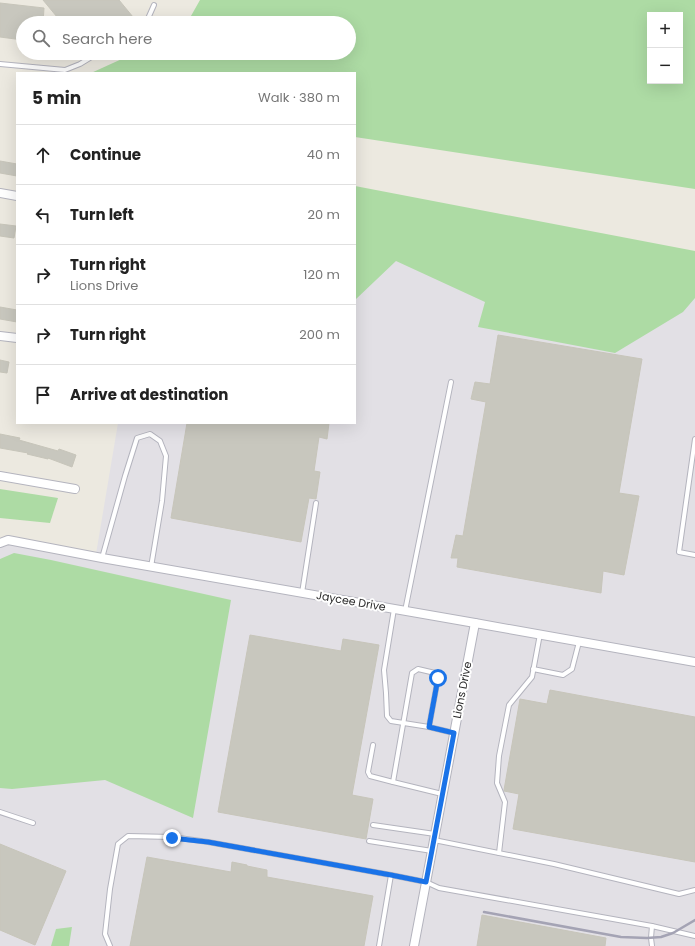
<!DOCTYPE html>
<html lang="en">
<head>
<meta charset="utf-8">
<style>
	body { margin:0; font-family:Poppins,sans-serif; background:#f2f2f2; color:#222 }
	.controls { position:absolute; right:12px; top:12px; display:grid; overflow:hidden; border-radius:0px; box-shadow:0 4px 16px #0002 }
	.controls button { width:36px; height:36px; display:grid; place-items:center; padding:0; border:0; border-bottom:1px solid #e0e0e0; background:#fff; color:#222; font:20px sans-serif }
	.stop { position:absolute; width:12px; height:12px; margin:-9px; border:3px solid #1a73e8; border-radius:50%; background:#fff }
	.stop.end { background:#1a73e8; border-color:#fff; box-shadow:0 1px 4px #0008 }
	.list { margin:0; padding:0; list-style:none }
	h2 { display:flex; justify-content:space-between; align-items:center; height:52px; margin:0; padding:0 16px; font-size:17px }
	h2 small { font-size:13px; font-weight:400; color:#767676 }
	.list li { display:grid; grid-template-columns:26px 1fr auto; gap:12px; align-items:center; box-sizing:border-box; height:60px; padding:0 16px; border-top:1px solid #e0e0e0 }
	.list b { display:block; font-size:15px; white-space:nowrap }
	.list p { margin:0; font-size:13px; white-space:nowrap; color:#767676 }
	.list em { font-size:13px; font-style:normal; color:#767676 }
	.icon { flex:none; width:22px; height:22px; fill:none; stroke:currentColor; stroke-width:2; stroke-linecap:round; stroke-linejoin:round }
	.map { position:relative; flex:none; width:695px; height:946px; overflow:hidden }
	.search { position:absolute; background:#fff; box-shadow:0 4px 16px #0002; left:16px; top:16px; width:340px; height:44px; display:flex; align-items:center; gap:10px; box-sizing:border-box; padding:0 14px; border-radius:22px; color:#767676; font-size:15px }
	.panel { position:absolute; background:#fff; box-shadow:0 4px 16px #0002; left:16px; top:72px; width:340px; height:352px; border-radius:0px }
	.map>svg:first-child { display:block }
</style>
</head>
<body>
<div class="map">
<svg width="695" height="946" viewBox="0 0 695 946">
	<rect width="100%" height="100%" fill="#ece9e0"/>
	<!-- industrial -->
	<path fill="#e2e0e5" d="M364,247L695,297V946H0V541L95,560L118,423H355V306Z"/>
	<!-- green -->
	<g fill="#addba4" fill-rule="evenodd">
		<path d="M200,0H695V189L355,137V73H91L135,53H349V23H187ZM650,15H680V81H650Z"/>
		<path d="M355,186L695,251V298L683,312L615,353L478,327L485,302L396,261L355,300Z"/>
		<path d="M0,489L58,498L50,523L0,518Z"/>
		<path d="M14,553L51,560L231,600L193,818L105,780L12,789L0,788V559Z"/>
		<path d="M72,927L69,946H51L56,929Z"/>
	</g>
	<!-- building -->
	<g fill="#c8c7be" stroke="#c7c5ba">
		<path d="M43,0H119L133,17L125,23H62Z"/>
		<path d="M0,3L44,8L43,23H23V40L0,37Z"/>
		<path d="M0,161L17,164V176L0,173Z"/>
		<path d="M0,224L16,226L14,238L0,236Z"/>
		<path d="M0,307L17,310V322L0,319Z"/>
		<path d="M498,335L642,359L619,493L639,496L624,575L603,571L601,593L457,567L458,558H451L456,535L463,536L486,402L471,399L475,382L490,384Z"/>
		<path d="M0,360L9,362L7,373L0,372Z"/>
		<path d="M187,423H329L327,439L319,437L314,471L320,472L316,499L309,498L301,542L171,518Z"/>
		<path d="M0,434L20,438L19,440L58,451L59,449L76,455L72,467L48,458V459L27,454L28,453L0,448Z"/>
		<path d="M250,635L341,651L343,639L379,645L352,795L373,799L366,839L218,812Z"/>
		<path d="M550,690L695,717V862L513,829L519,794L504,791V790L520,699L547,704Z"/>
		<path d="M0,844L66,871L35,945L0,930Z"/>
		<path d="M147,857L231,872L232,862L247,865V866L267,870V877L373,896L364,946H130Z"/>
		<path d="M482,915L606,938L605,946H477Z"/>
	</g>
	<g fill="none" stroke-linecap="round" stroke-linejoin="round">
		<defs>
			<g id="lane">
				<path d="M146,23L154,5"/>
				<path d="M0,64L65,70L80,64L98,53"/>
				<path d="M695,439L679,552L695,555"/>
				<path d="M102,558L125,476L137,438L150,434L160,441L166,456L162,501L151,567"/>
				<path d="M302,593L316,503"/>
				<path d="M394,609L384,670L386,693L387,716L391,721L429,727"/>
				<path d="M405,611L451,382"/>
				<path d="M533,669L563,675L572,669L579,642"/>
				<path d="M373,745L368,772L370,776L393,782"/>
				<path d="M442,794L393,782L412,673L418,669L435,673L438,678L429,727L454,733"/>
				<path d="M0,812L33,823"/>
				<path d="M373,825L435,834"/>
				<path d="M434,840L554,864L679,894L695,890"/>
				<path d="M369,841L432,851"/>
				<path d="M499,853L505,802L497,783L499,756L509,705L532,677L540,634"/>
				<path d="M652,926L695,936"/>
				<path d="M110,946L105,934L110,889L118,844L128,836L172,837L208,842L391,875L426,882L439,888L652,926L651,938L652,946"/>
				<path d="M379,946L391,875"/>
			</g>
			<g id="street">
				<path d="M0,193L17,196"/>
				<path d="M0,336L17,338"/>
				<path d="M0,476L75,489"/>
				<path d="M0,543L8,540L102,558L475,623L695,662"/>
				<path d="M414,946L475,623"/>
			</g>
		</defs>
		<!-- lane casing -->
		<use href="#lane" stroke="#b4b4be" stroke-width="6"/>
		<!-- street casing -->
		<use href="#street" stroke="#b4b4be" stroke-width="10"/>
		<!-- lane -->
		<use href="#lane" stroke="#fff" stroke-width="4"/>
		<!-- street -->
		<use href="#street" stroke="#fff" stroke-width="8"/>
		<!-- rail -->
		<path stroke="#a4a3b4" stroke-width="2.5" d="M484,912L621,937L647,938L661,937L673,933L695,920"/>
	</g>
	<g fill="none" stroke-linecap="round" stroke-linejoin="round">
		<!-- route -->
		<path stroke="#1a73e8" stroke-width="5" d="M172,838L208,842L391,875L426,882L454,733L429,727L438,678"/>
	</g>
	<g text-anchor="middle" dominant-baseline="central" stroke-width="4" stroke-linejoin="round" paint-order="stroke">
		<!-- street labels -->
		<g font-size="11" fill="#2c2c2c" stroke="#fff">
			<text transform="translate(351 601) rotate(10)">Jaycee Drive</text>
			<text transform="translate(462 690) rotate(-79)">Lions Drive</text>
		</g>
	</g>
</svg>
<div class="controls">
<button>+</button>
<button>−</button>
</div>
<div class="stop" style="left:438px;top:678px"></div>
<div class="stop end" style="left:172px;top:838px"></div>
<div class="search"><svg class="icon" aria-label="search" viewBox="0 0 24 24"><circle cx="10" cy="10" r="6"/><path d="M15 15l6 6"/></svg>Search here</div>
<section class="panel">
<h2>5 min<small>Walk · 380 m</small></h2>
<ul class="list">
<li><svg class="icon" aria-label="ahead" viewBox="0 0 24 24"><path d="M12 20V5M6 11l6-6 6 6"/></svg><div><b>Continue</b></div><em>40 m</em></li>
<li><svg class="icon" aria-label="left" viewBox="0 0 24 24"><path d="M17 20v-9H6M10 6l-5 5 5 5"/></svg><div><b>Turn left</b></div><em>20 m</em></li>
<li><svg class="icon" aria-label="right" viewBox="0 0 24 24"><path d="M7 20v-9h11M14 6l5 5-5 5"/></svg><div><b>Turn right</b><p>Lions Drive</p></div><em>120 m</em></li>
<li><svg class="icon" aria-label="right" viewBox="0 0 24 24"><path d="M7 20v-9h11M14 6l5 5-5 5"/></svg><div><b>Turn right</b></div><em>200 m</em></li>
<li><svg class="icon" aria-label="arrive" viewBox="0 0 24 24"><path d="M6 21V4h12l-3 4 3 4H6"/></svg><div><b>Arrive at destination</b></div></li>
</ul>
</section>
</div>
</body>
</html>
